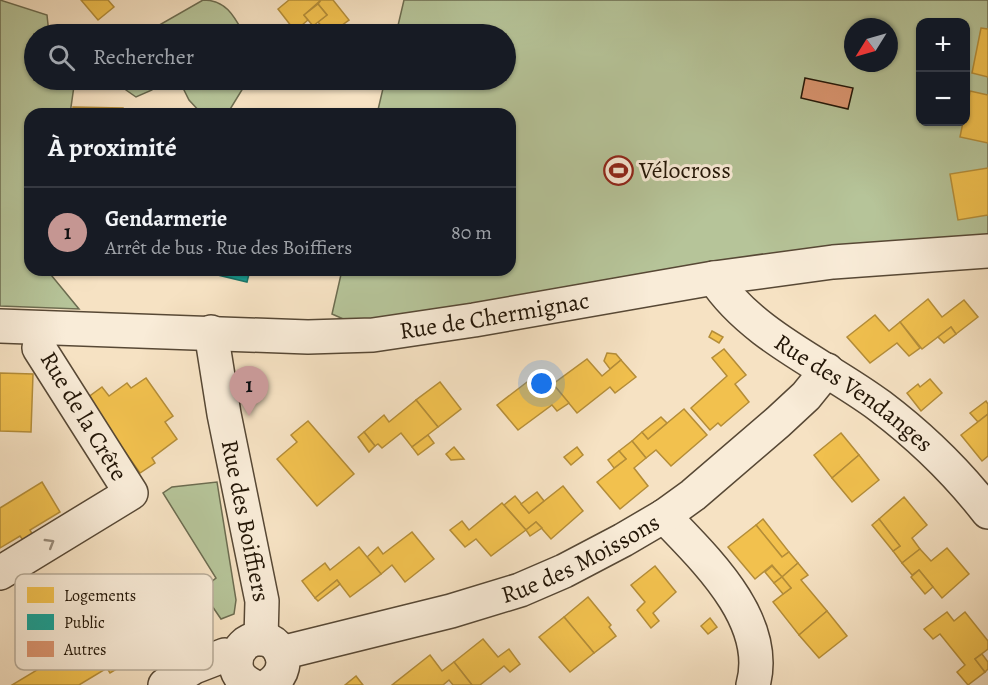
<!DOCTYPE html>
<html lang="fr">
<head>
<meta charset="utf-8">
<style>
	body { margin:0; font-family:Alegreya,serif; background:#20242c; color:#f1f3f6 }
	.controls { position:absolute; right:18px; top:18px; display:grid; overflow:hidden; border-radius:12px; box-shadow:0 2px 4px #0004 }
	.controls button { width:54px; height:54px; display:grid; place-items:center; padding:0; border:0; border-bottom:2px solid #363941; background:#171b24; color:#f1f3f6; font:30px sans-serif }
	.compass { position:absolute; left:844px; top:18px; width:54px; height:54px; border-radius:50%; background:#171b24; box-shadow:0 2px 4px #0004; rotate:233deg }
	.you { position:absolute; left:542px; top:384px; width:21px; height:21px; margin:-15px; border:4px solid #fff; border-radius:50%; background:#1a73e8; box-shadow:0 0 0 9px #1a73e833 }
	.badge { display:grid; place-items:center; width:39px; height:39px; border-radius:50%; background:#c59692; color:#111; font-size:20px; font-weight:700 }
	.pin { position:absolute; translate:-50% -50px; filter:drop-shadow(0 2px 3px #0008) }
	.pin::after { content:''; position:absolute; top:32px; width:21px; height:18px; background:inherit; clip-path:polygon(0 0,100% 0,50% 100%) }
	.list { margin:0; padding:0; list-style:none }
	h2 { display:flex; justify-content:space-between; align-items:center; height:78px; margin:0; padding:0 24px; font-size:26px }
	h2 small { font-size:20px; font-weight:400; color:#9ea1a6 }
	.list li { display:grid; grid-template-columns:39px 1fr auto; gap:18px; align-items:center; box-sizing:border-box; height:90px; padding:0 24px; border-top:2px solid #363941 }
	.list b { display:block; font-size:22px; white-space:nowrap }
	.list p { margin:0; font-size:20px; white-space:nowrap; color:#9ea1a6 }
	.list em { font-size:20px; font-style:normal; color:#9ea1a6 }
	.icon { flex:none; width:33px; height:33px; fill:none; stroke:currentColor; stroke-width:2; stroke-linecap:round; stroke-linejoin:round }
	.map { position:relative; flex:none; width:988px; height:685px; overflow:hidden }
	.search { position:absolute; background:#171b24; box-shadow:0 2px 4px #0004; left:24px; top:24px; width:492px; height:66px; display:flex; align-items:center; gap:15px; box-sizing:border-box; padding:0 21px; border-radius:33px; color:#9ea1a6; font-size:22px }
	.panel { position:absolute; background:#171b24; box-shadow:0 2px 4px #0004; left:24px; top:108px; width:492px; height:168px; border-radius:18px }
	.map>svg:first-child { display:block }
</style>
</head>
<body>
<div class="map">
<svg width="988" height="685" viewBox="0 0 988 685">
	<rect width="100%" height="100%" fill="#f6e2c3"/>
	<filter id="stains"><feTurbulence type="fractalNoise" baseFrequency=".00333" numOctaves="4"/><feColorMatrix values="0 0 0 0 .2 0 0 0 0 .09 0 0 0 0 .02 0 0 0 .5 -.17"/></filter>
	<radialGradient id="worn" r=".72"><stop offset=".6" stop-color="#630" stop-opacity="0"/><stop offset="1" stop-color="#630" stop-opacity=".3"/></radialGradient>
	<!-- green -->
	<g fill="#b6c499" stroke="#6c6c50" stroke-width="1.5" fill-rule="evenodd">
		<path d="M0,0L47,15L49,34H34V80H80L74,86L70,114H30V270H47L79,309L0,306Z"/>
		<path d="M203,0C226,0 234,16 244,34H106L149,31Z"/>
		<path d="M404,0H988V238L350,322L332,314L342,270H510V114H377L385,80H506V34H396ZM920,22H966V122H920ZM853,27H889V63H853Z"/>
		<path d="M120,80H157L152,90L136,97L126,90Z"/>
		<path d="M179,80H248L229,111L201,113L189,100Z"/>
		<path d="M217,482L236,600L234,614L221,619L201,590L216,578L163,493L172,487Z"/>
	</g>
	<!-- homes -->
	<g fill="#f2c14e" stroke="#b48d38" stroke-width="1.5">
		<path d="M81,0H108L114,7L98,20Z"/>
		<path d="M289,0H321L304,15L308,20L295,31L278,9Z"/>
		<path d="M321,0H333L349,20L330,34H328L318,22L327,15L318,4Z"/>
		<path d="M318,4L327,15L313,26L304,15Z"/>
		<path d="M981,28L988,29V77L972,73Z"/>
		<path d="M970,91L988,95V143L960,137L963,122H966Z"/>
		<path d="M73,107L123,108V114H73Z"/>
		<path d="M988,168V215L958,220L950,174Z"/>
		<path d="M928,299L942,317L964,300L978,317L956,334L951,327L922,349L900,322Z"/>
		<path d="M875,315L889,331L900,322L920,348L909,356L897,343L870,363L847,337Z"/>
		<path d="M951,327L956,334L944,343L938,337Z"/>
		<path d="M712,331L723,337L719,343L709,337Z"/>
		<path d="M724,349L746,375L735,384L749,402L721,426L718,423L710,430L691,408L727,376L712,358Z"/>
		<path d="M607,353L616,354L621,360L610,369L604,361Z"/>
		<path d="M587,359L602,376L621,360L636,377L615,393L610,387L577,413L553,384Z"/>
		<path d="M0,373L33,374L31,432L0,431Z"/>
		<path d="M146,378L173,416L165,422L177,439L152,458L155,463L140,473L87,398L102,387L109,396L127,383L131,388Z"/>
		<path d="M531,379L542,393L553,384L569,403L557,411L552,405L518,430L497,405Z"/>
		<path d="M930,379L942,393L921,411L907,393L918,384L920,387Z"/>
		<path d="M440,382L461,409L438,427L416,400Z"/>
		<path d="M416,400L438,427L412,447L401,433L382,448L378,444L375,446L364,432L384,415L389,422Z"/>
		<path d="M986,401L988,404V414L978,422L970,413Z"/>
		<path d="M684,409L707,435L671,466L656,450L646,458L632,441L642,432L648,439Z"/>
		<path d="M988,414V456L982,461L961,435Z"/>
		<path d="M661,417L667,423L648,439L642,432Z"/>
		<path d="M308,421L354,474L317,506L277,459L297,442L291,435Z"/>
		<path d="M364,432L375,446L369,452L358,437Z"/>
		<path d="M841,433L859,455L832,478L814,455Z"/>
		<path d="M428,435L434,443L418,455L412,447Z"/>
		<path d="M632,441L646,458L634,468L648,486L620,509L597,482L626,459L619,451Z"/>
		<path d="M454,447L464,459L451,460L446,454Z"/>
		<path d="M577,447L583,455L571,465L564,457Z"/>
		<path d="M619,451L626,459L614,468L608,460Z"/>
		<path d="M859,455L879,480L852,502L832,478Z"/>
		<path d="M42,482L60,512L30,530L34,537L25,543L20,536L0,548V508Z"/>
		<path d="M563,486L583,511L551,539L536,522L526,530L504,505L515,496L529,513Z"/>
		<path d="M537,492L544,501L529,513L521,504Z"/>
		<path d="M904,497L927,525L912,538L920,549L902,563L893,551L900,546L879,519Z"/>
		<path d="M502,503L526,530L491,556L476,539L465,547L450,530L462,521L469,530Z"/>
		<path d="M763,519L789,552L782,557L756,525Z"/>
		<path d="M879,519L900,546L893,551L872,525Z"/>
		<path d="M536,522L542,528L530,536L526,530Z"/>
		<path d="M756,525L782,557L789,552L798,563L782,577L772,565L755,579L728,547Z"/>
		<path d="M412,532L434,559L405,582L392,565L381,574L367,557L378,547L383,554Z"/>
		<path d="M359,547L381,574L350,597L337,580L315,598L302,581L325,563L330,570Z"/>
		<path d="M947,548L969,574L942,598L919,570L912,575L902,563L920,549L931,561Z"/>
		<path d="M798,563L808,575L801,580L827,611L799,635L773,602L791,588L782,577Z"/>
		<path d="M655,566L676,592L653,613L659,621L651,628L637,610L645,602L631,585Z"/>
		<path d="M772,566L782,577L774,583L765,572Z"/>
		<path d="M919,570L933,587L925,594L911,577Z"/>
		<path d="M782,577L791,588L783,594L774,583Z"/>
		<path d="M337,580L340,584L318,601L315,598Z"/>
		<path d="M588,597L611,625L609,627L616,636L594,653L564,617Z"/>
		<path d="M827,611L847,636L819,658L799,635Z"/>
		<path d="M947,612L954,621L965,612L988,641V649L975,659L985,672L968,685L957,672L965,665L940,634L933,639L924,629Z"/>
		<path d="M130,614L147,644L118,662L120,667L110,673L107,668L79,685H12Z"/>
		<path d="M564,617L594,653L570,672L539,637Z"/>
		<path d="M710,618L717,627L708,634L701,626Z"/>
		<path d="M483,639L498,657L509,649L520,664L510,672L504,666L480,685H472L454,662Z"/>
		<path d="M982,654L988,662V669L985,672L975,659Z"/>
		<path d="M430,655L442,671L454,662L472,685H453L449,680L443,685H392Z"/>
		<path d="M356,676L363,685H345Z"/>
	</g>
	<!-- public -->
	<path fill="#17a398" stroke="#1a786c" stroke-width="1.5" d="M197,270H250L247,282Z"/>
	<!-- building -->
	<path fill="#db9570" stroke="#221506" stroke-width="1.5" d="M805,78L853,88L848,109L801,98Z"/>
	<g fill="none" stroke-linecap="round" stroke-linejoin="round">
		<defs>
			<g id="minor">
				<path id="s1" d="M714,278C752,336 825,365 880,406C921,437 957,472 988,512"/>
				<path id="s2" d="M0,326L308,337L373,335L474,320L714,278L833,262L988,251"/>
				<path id="s3" d="M211,332L224,414L262,601L261,639"/>
				<path d="M664,516C704,558 771,620 753,685"/>
				<path d="M0,573L131,493L39,348L43,328"/>
				<path id="s4" d="M281,653L451,611L520,590L564,571L623,540L664,516L693,495L778,422L806,396L827,370"/>
				<path d="M165,685L194,667L225,655L236,660"/>
				<path d="M251,685C242,680 236,674 236,663C236,655 240,648 246,643C273,625 300,665 269,685"/>
			</g>
		</defs>
		<!-- minor casing -->
		<use href="#minor" stroke="#574835" stroke-width="36"/>
		<!-- minor -->
		<use href="#minor" stroke="#f9ecd8" stroke-width="33"/>
	</g>
	<!-- one-way arrows -->
	<defs><path id="oneway-chevron" d="M-2-3.5L2.5 0L-2 3.5" fill="none" stroke-width="1.6" stroke-linecap="round" stroke-linejoin="round" transform="scale(1.5)"/></defs>
	<use stroke="#988b7a" href="#oneway-chevron" transform="translate(50 543) rotate(-31)"/>
	<!-- icons -->
	<defs>
		<symbol id="stadium-ring" viewBox="-11 -11 22 22"><circle r="9.5" fill="#f9ecd8" stroke="#8f2418" stroke-width="1.5"/><path d="M0-5a6.5 5 0 1 0 0 10a6.5 5 0 1 0 0-10ZM-3.5-1.8h7v3.6h-7Z" fill="#8f2418"/></symbol>
	</defs>
	<g fill-rule="evenodd">
		<use href="#stadium-ring" x="602" y="154" width="33" height="33"/>
	</g>
	<g text-anchor="middle" dominant-baseline="central" stroke-width="6" stroke-linejoin="round" paint-order="stroke">
		<!-- poi labels -->
		<g font-size="24" fill="#221506" stroke="#f9ecd8" text-anchor="start">
			<text x="639" y="170">Vélocross</text>
		</g>
		<!-- street labels -->
		<g font-size="24" fill="#221506" stroke="#f9ecd8">
			<text stroke="none"><textPath href="#s2" startOffset="496">Rue de Chermignac</textPath></text>
			<text stroke="none"><textPath href="#s1" startOffset="182">Rue des Vendanges</textPath></text>
			<text transform="translate(84 416) rotate(59)">Rue de la Crête</text>
			<text stroke="none"><textPath href="#s3" startOffset="192">Rue des Boiffiers</textPath></text>
			<text stroke="none"><textPath href="#s4" startOffset="315">Rue des Moissons</textPath></text>
		</g>
	</g>
	<!-- legend -->
	<rect x="15" y="574" width="198" height="96" rx="9" fill="#f9ecd8" stroke="#b8ac99" stroke-width="1.5"/>
	<rect x="27" y="587" width="27" height="16" fill="#f2c14e"/>
	<rect x="27" y="614" width="27" height="16" fill="#17a398"/>
	<rect x="27" y="641" width="27" height="16" fill="#db9570"/>
	<g font-size="16" fill="#221506">
		<text x="64" y="601">Logements</text>
		<text x="64" y="628">Public</text>
		<text x="64" y="655">Autres</text>
	</g>
	<rect width="100%" height="100%" filter="url(#stains)"/>
	<rect width="100%" height="100%" fill="url(#worn)"/>
</svg>
<div class="controls">
<button>+</button>
<button>−</button>
</div>
<svg class="compass" viewBox="-18 -18 36 36"><path d="M0-13l5 13h-10z" fill="#e53935"/><path d="M0 13l5-13h-10z" fill="#9ea1a6"/></svg>
<div class="you"></div>
<div class="pin badge" style="left:249px;top:416px">1</div>
<div class="search"><svg class="icon" aria-label="search" viewBox="0 0 24 24"><circle cx="10" cy="10" r="6"/><path d="M15 15l6 6"/></svg>Rechercher</div>
<section class="panel">
<h2>À proximité<small></small></h2>
<ul class="list">
<li><span class="badge">1</span><div><b>Gendarmerie</b><p>Arrêt de bus · Rue des Boiffiers</p></div><em>80 m</em></li>
</ul>
</section>
</div>
</body>
</html>
